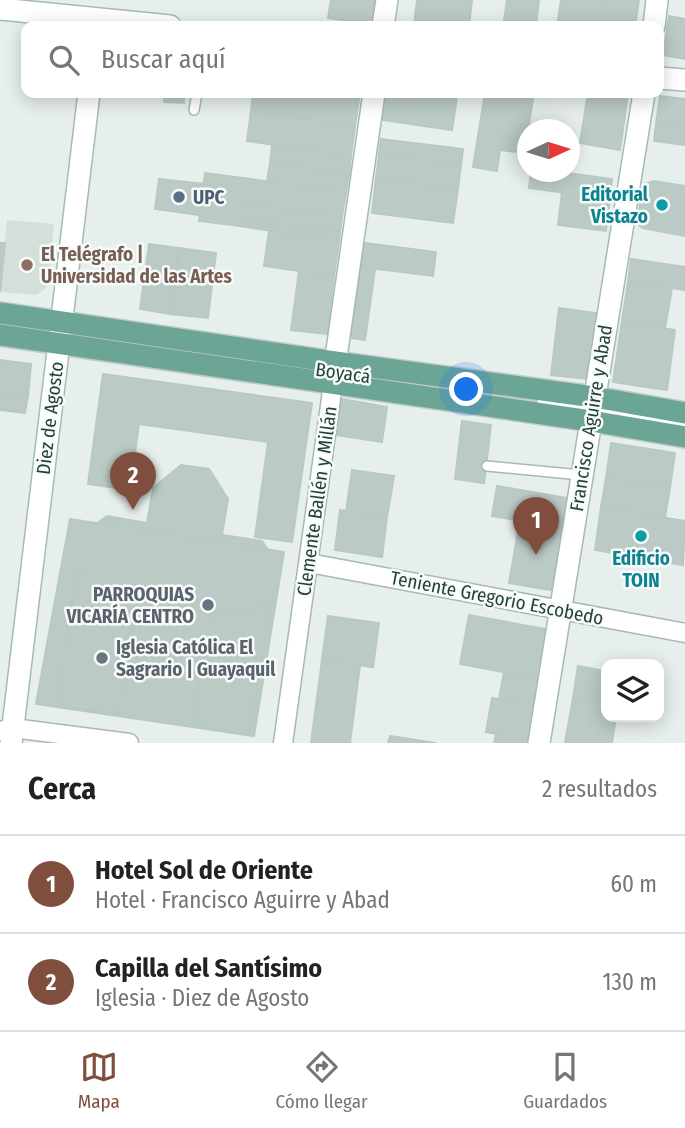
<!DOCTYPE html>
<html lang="es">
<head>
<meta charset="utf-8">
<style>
	body { margin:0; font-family:"Fira Sans Condensed",sans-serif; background:#f2f2f2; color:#222 }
	.controls { position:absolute; right:21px; bottom:21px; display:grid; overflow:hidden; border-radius:14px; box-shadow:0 4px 18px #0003 }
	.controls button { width:63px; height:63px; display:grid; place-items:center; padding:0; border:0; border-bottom:2px solid #e0e0e0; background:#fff; color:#222; font:35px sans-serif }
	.compass { position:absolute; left:517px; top:119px; width:63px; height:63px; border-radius:50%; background:#fff; box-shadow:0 4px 18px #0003; rotate:86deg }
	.you { position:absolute; left:467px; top:390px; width:24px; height:24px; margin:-18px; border:5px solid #fff; border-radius:50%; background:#1a73e8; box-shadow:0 0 0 10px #1a73e833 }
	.badge { display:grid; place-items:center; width:46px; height:46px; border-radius:50%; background:#804e3d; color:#fff; font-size:23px; font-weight:700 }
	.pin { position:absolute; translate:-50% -58px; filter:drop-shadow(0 2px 4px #0008) }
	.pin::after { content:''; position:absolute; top:37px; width:24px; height:21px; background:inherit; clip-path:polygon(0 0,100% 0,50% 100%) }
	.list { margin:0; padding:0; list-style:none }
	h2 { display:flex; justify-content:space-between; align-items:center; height:91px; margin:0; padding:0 28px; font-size:30px }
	h2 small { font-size:23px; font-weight:400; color:#767676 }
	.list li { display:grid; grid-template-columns:46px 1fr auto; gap:21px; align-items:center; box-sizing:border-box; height:98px; padding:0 28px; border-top:2px solid #e0e0e0 }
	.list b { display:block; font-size:26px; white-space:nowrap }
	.list p { margin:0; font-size:23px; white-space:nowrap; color:#767676 }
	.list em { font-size:23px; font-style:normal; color:#767676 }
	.icon { flex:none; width:38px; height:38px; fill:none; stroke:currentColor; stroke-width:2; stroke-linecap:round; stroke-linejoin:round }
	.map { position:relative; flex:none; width:685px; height:743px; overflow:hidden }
	.search { position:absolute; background:#fff; box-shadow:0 4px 18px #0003; left:21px; right:21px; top:21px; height:77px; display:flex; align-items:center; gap:18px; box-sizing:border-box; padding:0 24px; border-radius:14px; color:#767676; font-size:26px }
	.sheet { height:287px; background:#fff }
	nav { display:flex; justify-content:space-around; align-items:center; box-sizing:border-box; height:98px; border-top:2px solid #e0e0e0; background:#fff; font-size:19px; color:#767676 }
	nav a { display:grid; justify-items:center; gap:4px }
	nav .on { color:#804e3d }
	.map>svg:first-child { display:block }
</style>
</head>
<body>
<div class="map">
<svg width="685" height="743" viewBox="0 0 685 743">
	<rect width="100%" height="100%" fill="#e6efeb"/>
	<!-- built -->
	<path fill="#d4dfda" d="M7,220L54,224L48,286L37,295L0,292Z"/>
	<!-- building -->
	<g fill="#bbcac4" stroke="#b8c9c2" stroke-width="2">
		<path d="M331,0H377L373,25L328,18Z"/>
		<path d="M417,0H472L469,26L414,25Z"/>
		<path d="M507,0H539L536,26H503Z"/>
		<path d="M561,0H602L599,26H557Z"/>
		<path d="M602,0H639L635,26H599Z"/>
		<path d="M669,16L685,19V59L663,55Z"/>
		<path d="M165,93H184V103L164,102Z"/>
		<path d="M253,93H360L355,126L251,111Z"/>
		<path d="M387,93H457L456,104Z"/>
		<path d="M485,93H534L524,153L500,150L497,171L473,167Z"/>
		<path d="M588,93L628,94L620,150L580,143Z"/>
		<path d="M386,94L456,104L452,130L383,120Z"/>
		<path d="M660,96L685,99V128L656,124Z"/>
		<path d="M251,111L355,126L351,156L247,141Z"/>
		<path d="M656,124L685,128V145L654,141Z"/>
		<path d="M381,139L463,149L461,165L379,154Z"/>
		<path d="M272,145L351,156L349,174L270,163Z"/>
		<path d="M379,154L461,165L458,189L376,178Z"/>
		<path d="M270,163L349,174L346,192L267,181Z"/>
		<path d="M531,172H560L612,179L610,199L529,188Z"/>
		<path d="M205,173L346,192L342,217L242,203L239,226L199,221Z"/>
		<path d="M376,178L458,189L453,223L372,213Z"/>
		<path d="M159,179L203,184L200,215L155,209Z"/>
		<path d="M653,181L685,186V236L643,228L637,224L643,185Z"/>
		<path d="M562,192L610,199L606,231L558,225Z"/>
		<path d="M242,203L342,217L340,232L240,218Z"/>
		<path d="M240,218L340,232L339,241L239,226Z"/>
		<path d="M269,231L339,241L334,276L264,266Z"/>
		<path d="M0,243H5L0,292Z"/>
		<path d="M365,243L436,252L433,276L361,267Z"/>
		<path d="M149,244L179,248L171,314L140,309Z"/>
		<path d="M179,248L216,253L208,318L171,314Z"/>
		<path d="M631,259L685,267V290L628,282Z"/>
		<path d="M361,267L375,269L365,340L351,338Z"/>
		<path d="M299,271L334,276L327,334L291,330Z"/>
		<path d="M628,282L672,288L665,328L622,321Z"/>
		<path d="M559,308L596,313L588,379L551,375Z"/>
		<path d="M622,321L675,330L667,390L613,382Z"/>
		<path d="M0,360L31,364L28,396L0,392Z"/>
		<path d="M103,374L312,403L292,542L255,537L268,442L139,424L130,490L88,484Z"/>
		<path d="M0,392L28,396L25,413L0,410Z"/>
		<path d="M342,399L387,407L382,442L336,435Z"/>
		<path d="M462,421L491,425L484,483L455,479Z"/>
		<path d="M611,443L675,453L670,488L606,478Z"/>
		<path d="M181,465L209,469L228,499L222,535L262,541L278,565L273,596L250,614L211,608L193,725L118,713L136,596L96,590L78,565L83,534L107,516L147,523L153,488Z"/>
		<path d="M352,470L394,476L387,517L346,511Z"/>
		<path d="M606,478L670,488L665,517L601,507Z"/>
		<path d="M497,486L567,498L562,528L492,516Z"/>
		<path d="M601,507L685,521L683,565L595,550Z"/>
		<path d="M340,510L387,517L382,557L335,550Z"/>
		<path d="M70,519L284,552L254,736L36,704Z"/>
		<path d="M520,520L562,528L551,590L509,583Z"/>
		<path d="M78,565L96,590L136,596L118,713L56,706Z"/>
		<path d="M273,596L249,734L193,725L211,608L250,614Z"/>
		<path d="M469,615L550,630L541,679L460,664Z"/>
		<path d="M328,616L379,623L373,667L322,660Z"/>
		<path d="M322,660L360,665L350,743H311Z"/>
		<path d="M578,666L606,671V703L573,698Z"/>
		<path d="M504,672L541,679L536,706L499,699Z"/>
		<path d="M492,698L536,706L530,740L486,732Z"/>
		<path d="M573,698L606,703V717H616L612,743H565Z"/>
		<path d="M496,734L530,740V743H494Z"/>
		<path d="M390,736L436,743H388Z"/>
	</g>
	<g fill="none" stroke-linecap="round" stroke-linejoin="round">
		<defs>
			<g id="lane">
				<path d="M194,110L197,93"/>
				<path d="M542,400L685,425"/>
				<path d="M487,466L581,475"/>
			</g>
			<g id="street">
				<path d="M309,563L685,633"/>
				<path d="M0,731L13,728L129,743"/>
				<path d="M283,743L333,384"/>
			</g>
			<g id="secondary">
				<path d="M0,9L170,26"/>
				<path d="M383,26L387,0"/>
				<path d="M654,26L657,0"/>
				<path d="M659,78L685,80"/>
				<path d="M333,378L374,93"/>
				<path d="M11,743L89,93"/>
				<path d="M539,743L644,93"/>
			</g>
			<g id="primary">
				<path d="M0,313L335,362L594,397L685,413"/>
				<path d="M0,335L591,421L685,437"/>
			</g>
		</defs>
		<!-- lane casing -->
		<use href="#lane" stroke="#a8b8b2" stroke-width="12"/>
		<!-- street casing -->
		<use href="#street" stroke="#a8b8b2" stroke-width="21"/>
		<!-- secondary casing -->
		<use href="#secondary" stroke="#a4bbb3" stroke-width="24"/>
		<!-- primary casing -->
		<use href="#primary" stroke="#c2cac8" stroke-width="24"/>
		<!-- lane -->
		<use href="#lane" stroke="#fff" stroke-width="9"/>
		<!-- street -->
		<use href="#street" stroke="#fff" stroke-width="18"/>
		<!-- secondary -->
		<use href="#secondary" stroke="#fff" stroke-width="21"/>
		<!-- primary -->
		<use href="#primary" stroke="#6aa596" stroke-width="21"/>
	</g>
	<!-- markers -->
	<circle fill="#5c6f8a" stroke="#f7fbf9" stroke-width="2.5" cx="179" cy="197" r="7"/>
	<g fill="#0f9aa8" stroke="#f7fbf9" stroke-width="2.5">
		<circle cx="662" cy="205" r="7"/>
		<circle cx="641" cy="536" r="7"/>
	</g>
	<circle fill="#8d6e63" stroke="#f7fbf9" stroke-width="2.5" cx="27" cy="265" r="7"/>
	<g fill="#6b7280" stroke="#f7fbf9" stroke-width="2.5">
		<circle cx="208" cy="605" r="7"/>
		<circle cx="102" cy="658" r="7"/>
	</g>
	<g text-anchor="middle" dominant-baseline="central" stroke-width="5" stroke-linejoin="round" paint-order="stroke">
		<!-- culture labels -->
		<g font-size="19" font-weight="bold" fill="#0d838f" stroke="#f7fbf9" text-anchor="end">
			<text x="648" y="194">Editorial<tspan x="648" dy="22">Vistazo</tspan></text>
			<text x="641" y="558" text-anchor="middle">Edificio<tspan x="641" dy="22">TOIN</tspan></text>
		</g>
		<!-- service labels -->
		<g font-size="19" font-weight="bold" fill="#4e5e75" stroke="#f7fbf9" text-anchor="start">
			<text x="193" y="197">UPC</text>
		</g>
		<!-- education labels -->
		<g font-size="19" font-weight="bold" fill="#785e54" stroke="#f7fbf9" text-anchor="start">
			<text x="41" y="254">El Telégrafo |<tspan x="41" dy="22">Universidad de las Artes</tspan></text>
		</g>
		<!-- street labels -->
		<g font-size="19" fill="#24423a" stroke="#f7fbf9">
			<text transform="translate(343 373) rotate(8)">Boyacá</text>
			<text transform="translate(50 418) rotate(-83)">Diez de Agosto</text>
			<text transform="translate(591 418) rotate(-81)">Francisco Aguirre y Abad</text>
			<text transform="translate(317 501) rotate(-82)">Clemente Ballén y Millán</text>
			<text transform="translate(497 598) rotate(11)">Teniente Gregorio Escobedo</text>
		</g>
		<!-- worship labels -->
		<g font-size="19" font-weight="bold" fill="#5b616d" stroke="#f7fbf9" text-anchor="end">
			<text x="194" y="594">PARROQUIAS<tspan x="194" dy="22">VICARÍA CENTRO</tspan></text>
			<text x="116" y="647" text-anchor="start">Iglesia Católica El<tspan x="116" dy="22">Sagrario | Guayaquil</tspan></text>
		</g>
	</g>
</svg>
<div class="controls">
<button><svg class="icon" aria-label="layers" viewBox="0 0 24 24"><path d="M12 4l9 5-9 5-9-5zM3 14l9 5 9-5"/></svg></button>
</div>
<svg class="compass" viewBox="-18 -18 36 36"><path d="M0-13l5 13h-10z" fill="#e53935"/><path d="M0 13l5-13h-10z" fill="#767676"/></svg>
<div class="you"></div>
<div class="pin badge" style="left:536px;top:555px">1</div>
<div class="pin badge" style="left:133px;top:510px">2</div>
<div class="search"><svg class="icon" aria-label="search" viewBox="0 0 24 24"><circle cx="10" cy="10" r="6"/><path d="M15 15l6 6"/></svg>Buscar aquí</div>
</div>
<section class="sheet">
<h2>Cerca<small>2 resultados</small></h2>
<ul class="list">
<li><span class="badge">1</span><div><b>Hotel Sol de Oriente</b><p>Hotel · Francisco Aguirre y Abad</p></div><em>60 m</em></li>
<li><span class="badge">2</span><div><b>Capilla del Santísimo</b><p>Iglesia · Diez de Agosto</p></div><em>130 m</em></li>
</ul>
</section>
<nav>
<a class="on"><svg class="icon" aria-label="map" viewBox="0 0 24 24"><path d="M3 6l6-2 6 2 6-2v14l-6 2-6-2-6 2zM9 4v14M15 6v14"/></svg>Mapa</a>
<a><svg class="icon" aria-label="directions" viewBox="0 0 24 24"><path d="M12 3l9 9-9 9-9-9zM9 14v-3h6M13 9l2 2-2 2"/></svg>Cómo llegar</a>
<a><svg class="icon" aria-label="saved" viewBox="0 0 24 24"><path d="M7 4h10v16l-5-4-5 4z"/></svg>Guardados</a>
</nav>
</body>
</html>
